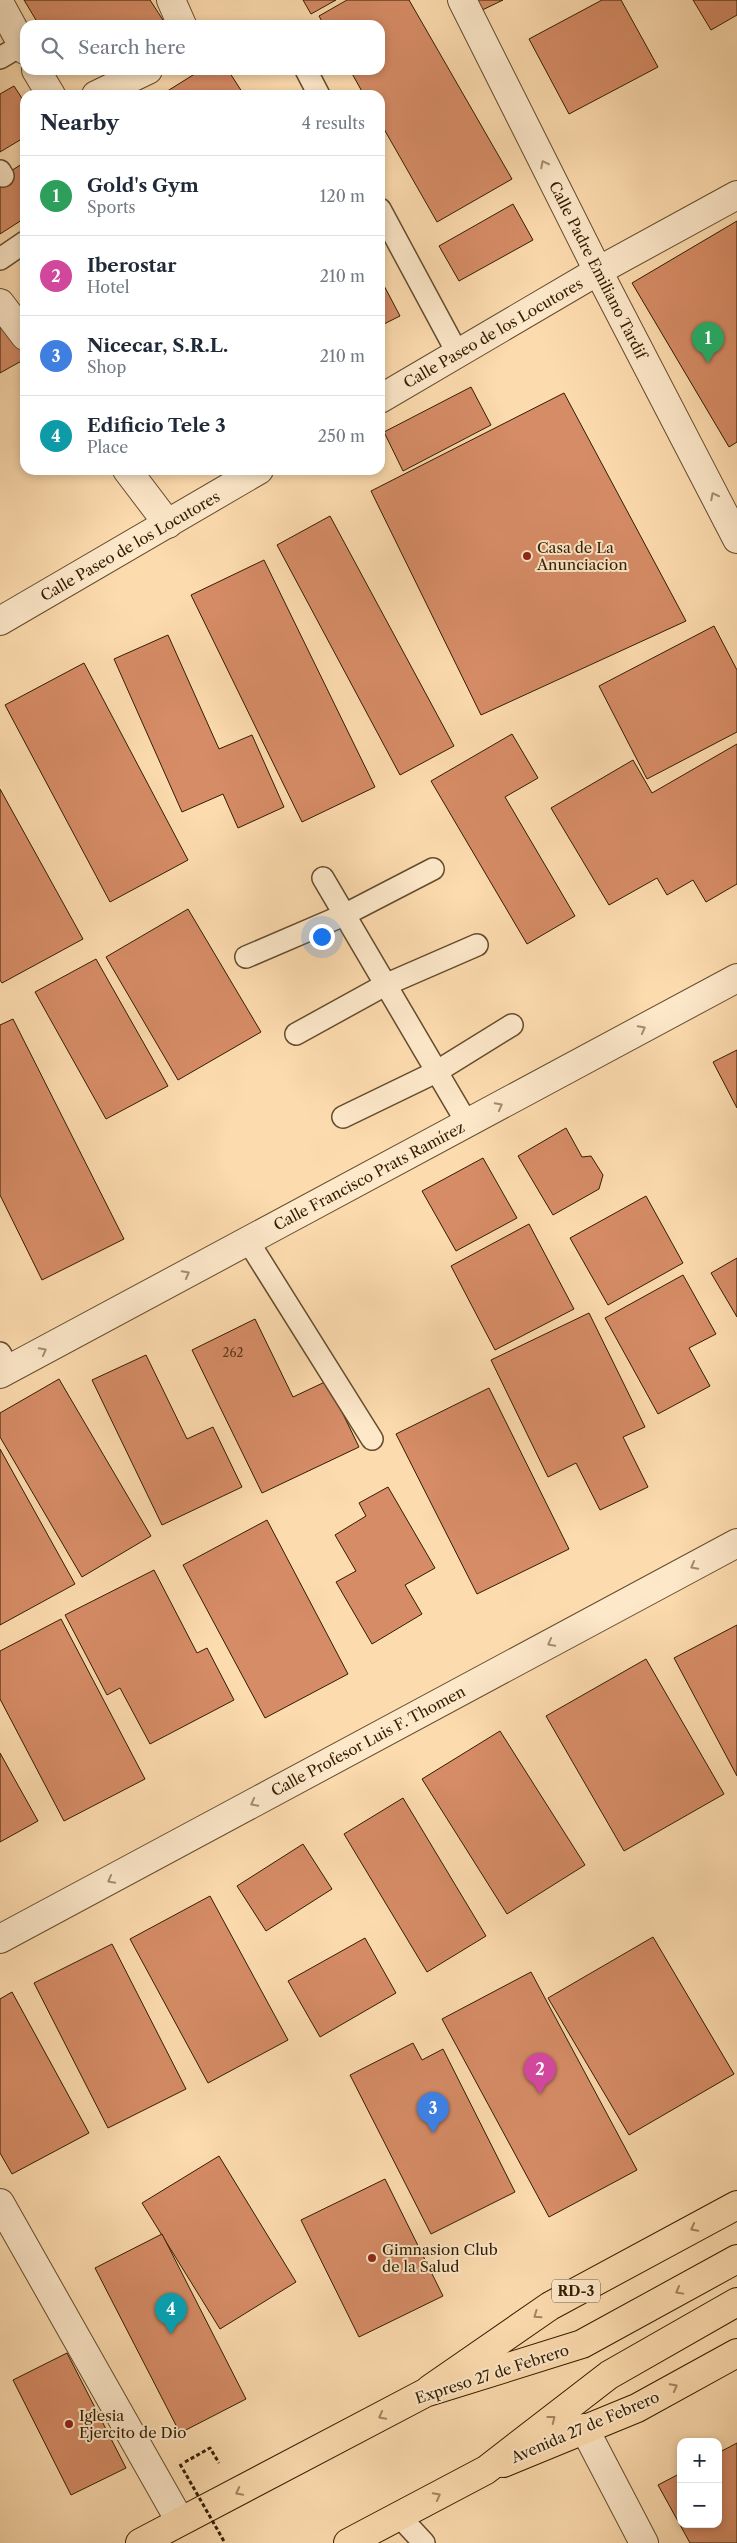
<!DOCTYPE html>
<html lang="en">
<head>
<meta charset="utf-8">
<style>
	body { margin:0; font-family:"Libre Caslon Text",serif; background:#f2f2f3; color:#1f2937 }
	.controls { position:absolute; right:15px; bottom:15px; display:grid; overflow:hidden; border-radius:10px; box-shadow:0 2px 8px #0003 }
	.controls button { width:45px; height:45px; display:grid; place-items:center; padding:0; border:0; border-bottom:1px solid #e0e1e3; background:#fff; color:#1f2937; font:25px sans-serif }
	.you { position:absolute; left:321px; top:936px; width:18px; height:18px; margin:-12px; border:4px solid #fff; border-radius:50%; background:#1a73e8; box-shadow:0 0 0 8px #1a73e833 }
	.badge { display:grid; place-items:center; width:32px; height:32px; border-radius:50%; background:#8f2418; color:#fff; font-size:16px; font-weight:700 }
	.pin { position:absolute; translate:-50% -41px; filter:drop-shadow(0 1px 2px #0008) }
	.pin::after { content:''; position:absolute; top:26px; width:18px; height:15px; background:inherit; clip-path:polygon(0 0,100% 0,50% 100%) }
	.list { margin:0; padding:0; list-style:none }
	h2 { display:flex; justify-content:space-between; align-items:center; height:65px; margin:0; padding:0 20px; font-size:21px }
	h2 small { font-size:16px; font-weight:400; color:#747a83 }
	.list li { display:grid; grid-template-columns:32px 1fr auto; gap:15px; align-items:center; box-sizing:border-box; height:80px; padding:0 20px; border-top:1px solid #e0e1e3 }
	.list b { display:block; font-size:19px; white-space:nowrap }
	.list p { margin:0; font-size:16px; white-space:nowrap; color:#747a83 }
	.list em { font-size:16px; font-style:normal; color:#747a83 }
	.icon { flex:none; width:28px; height:28px; fill:none; stroke:currentColor; stroke-width:2; stroke-linecap:round; stroke-linejoin:round }
	.map { position:relative; flex:none; width:737px; height:2543px; overflow:hidden }
	.search { position:absolute; background:#fff; box-shadow:0 2px 8px #0003; left:20px; top:20px; width:365px; height:55px; display:flex; align-items:center; gap:12px; box-sizing:border-box; padding:0 18px; border-radius:15px; color:#747a83; font-size:19px }
	.panel { position:absolute; background:#fff; box-shadow:0 2px 8px #0003; left:20px; top:90px; width:365px; height:385px; border-radius:15px }
	.map>svg:first-child { display:block }
</style>
</head>
<body>
<div class="map">
<svg width="737" height="2543" viewBox="0 0 737 2543">
	<rect width="100%" height="100%" fill="#fcdbae"/>
	<filter id="stains"><feTurbulence type="fractalNoise" baseFrequency=".004" numOctaves="4"/><feColorMatrix values="0 0 0 0 .2 0 0 0 0 .09 0 0 0 0 .02 0 0 0 .5 -.17"/></filter>
	<radialGradient id="worn" r=".72"><stop offset=".6" stop-color="#630" stop-opacity="0"/><stop offset="1" stop-color="#630" stop-opacity=".3"/></radialGradient>
	<!-- building -->
	<g fill="#d68c66" stroke="#321d00">
		<path d="M24,0H150L163,20L155,25H39Z"/>
		<path d="M303,0H336L311,14Z"/>
		<path d="M347,0H409L512,179L437,222L380,122V95H364L350,70H380V25H324L319,16Z"/>
		<path d="M468,0H503L474,14Z"/>
		<path d="M602,0H621L658,67L569,114L529,39Z"/>
		<path d="M693,0H737V15L711,30Z"/>
		<path d="M201,70H228L244,95H161Z"/>
		<path d="M14,86L25,103V137L0,152V94Z"/>
		<path d="M25,162V218L0,234V178Z"/>
		<path d="M513,204L533,240L459,281L439,246Z"/>
		<path d="M737,221V442L729,447L632,283Z"/>
		<path d="M380,278L400,316L380,326Z"/>
		<path d="M0,310L25,353V359L0,373Z"/>
		<path d="M471,387L491,425L403,471L384,432Z"/>
		<path d="M564,393L686,621L481,715L371,491Z"/>
		<path d="M330,516L454,746L400,775L277,545Z"/>
		<path d="M264,560L375,787L302,822L191,595Z"/>
		<path d="M714,626L737,670V732L647,779L599,686Z"/>
		<path d="M168,635L219,749L252,735L284,807L238,828L223,794L182,812L114,659Z"/>
		<path d="M84,663L188,860L110,902L5,705Z"/>
		<path d="M512,734L538,778L505,797L575,916L527,944L431,781Z"/>
		<path d="M737,744V884L706,902L693,880L667,895L657,878L609,905L551,808L633,760L652,793Z"/>
		<path d="M0,789L83,939L2,983L0,980Z"/>
		<path d="M188,909L261,1032L178,1080L106,957Z"/>
		<path d="M96,959L168,1086L106,1119L35,992Z"/>
		<path d="M13,1019L124,1239L42,1280L0,1195V1025Z"/>
		<path d="M737,1050V1108L713,1062Z"/>
		<path d="M566,1128L582,1157L591,1156L603,1175L599,1189L553,1215L518,1156Z"/>
		<path d="M483,1158L517,1218L456,1251L422,1191Z"/>
		<path d="M646,1196L683,1263L608,1305L570,1238Z"/>
		<path d="M529,1224L574,1309L495,1350L451,1266Z"/>
		<path d="M737,1258V1317L711,1273Z"/>
		<path d="M683,1275L716,1334L689,1348L710,1386L658,1414L605,1318Z"/>
		<path d="M589,1313L645,1427L623,1437L648,1487L600,1510L576,1463L548,1477L491,1360Z"/>
		<path d="M255,1319L293,1397L327,1381L359,1447L262,1493L192,1350Z"/>
		<path d="M146,1355L187,1439L213,1427L242,1487L162,1525L92,1380Z"/>
		<path d="M59,1379L151,1536L82,1577L0,1437V1413Z"/>
		<path d="M489,1388L569,1549L477,1594L396,1434Z"/>
		<path d="M0,1449L75,1584L0,1625Z"/>
		<path d="M388,1487L435,1568L405,1585L422,1614L372,1644L336,1582L356,1571L335,1535L366,1516L359,1503Z"/>
		<path d="M267,1520L348,1674L265,1718L183,1565Z"/>
		<path d="M154,1570L197,1653L207,1648L234,1700L150,1744L120,1688L107,1695L65,1615Z"/>
		<path d="M61,1619L145,1779L64,1821L0,1699V1651Z"/>
		<path d="M737,1625V1776L674,1658Z"/>
		<path d="M646,1659L724,1794L624,1851L546,1716Z"/>
		<path d="M500,1731L585,1865L507,1914L422,1779Z"/>
		<path d="M0,1753L38,1821L0,1842Z"/>
		<path d="M403,1798L486,1936L427,1972L344,1834Z"/>
		<path d="M303,1844L332,1889L266,1931L237,1886Z"/>
		<path d="M210,1896L288,2040L208,2083L130,1939Z"/>
		<path d="M653,1937L734,2074L629,2135L548,1998Z"/>
		<path d="M365,1938L396,1993L320,2037L288,1981Z"/>
		<path d="M112,1944L186,2089L108,2128L34,1983Z"/>
		<path d="M531,1972L637,2170L549,2217L442,2019Z"/>
		<path d="M12,1992L89,2133L12,2174L0,2153V1999Z"/>
		<path d="M413,2043L422,2060L443,2049L515,2192L431,2234L350,2075Z"/>
		<path d="M219,2156L296,2282L220,2329L142,2203Z"/>
		<path d="M385,2179L443,2296L359,2337L301,2220Z"/>
		<path d="M162,2234L246,2399L180,2433L95,2268Z"/>
		<path d="M67,2353L126,2468L71,2495L13,2380Z"/>
		<path d="M737,2443V2543H690L658,2485L681,2473V2524H718V2453Z"/>
	</g>
	<g fill="none" stroke-linecap="round" stroke-linejoin="round">
		<defs>
			<g id="lane">
				<path d="M0,58L22,45"/>
				<path d="M306,70L319,95"/>
				<path d="M0,171L3,176"/>
				<path d="M380,209L458,354"/>
				<path d="M0,259L25,242"/>
				<path d="M323,878L467,1123"/>
				<path d="M246,957L344,915L433,869"/>
				<path d="M296,1034L385,985L477,945"/>
				<path d="M343,1117L436,1072L512,1025"/>
				<path d="M248,1241L372,1439"/>
				<path d="M0,1353L9,1369"/>
				<path d="M399,2516L424,2543"/>
			</g>
			<g id="street">
				<path d="M171,0L182,25"/>
				<path d="M462,0L598,271L737,539"/>
				<path d="M0,4L25,50"/>
				<path d="M36,70L51,95"/>
				<path d="M96,95L148,70"/>
				<path d="M0,303L25,336"/>
				<path d="M380,399L598,271L737,195"/>
				<path d="M127,470L168,524"/>
				<path d="M0,621L259,470"/>
				<path d="M0,1374L737,978"/>
				<path d="M0,1939L737,1543"/>
				<path d="M0,2203L180,2521"/>
				<path d="M584,2428L644,2543"/>
			</g>
			<g id="primary">
				<path d="M430,2389L550,2306L737,2205"/>
				<path d="M503,2463L637,2408L737,2353"/>
			</g>
			<g id="highway">
				<path d="M140,2543L425,2393L582,2344L737,2259"/>
				<path d="M348,2543L486,2470L609,2375L737,2302"/>
			</g>
		</defs>
		<!-- lane casing -->
		<use href="#lane" stroke="#644c2c" stroke-width="24"/>
		<!-- street casing -->
		<use href="#street" stroke="#644c2c" stroke-width="30"/>
		<!-- primary casing -->
		<use href="#primary" stroke="#321d00" stroke-width="30"/>
		<!-- highway casing -->
		<use href="#highway" stroke="#321d00" stroke-width="30"/>
		<!-- path -->
		<path stroke="#321d00" stroke-width="3" stroke-dasharray="4 2.5" stroke-linecap="butt" d="M185,2462L210,2448L219,2463"/>
		<!-- lane -->
		<use href="#lane" stroke="#fde8ca" stroke-width="21"/>
		<!-- street -->
		<use href="#street" stroke="#fde8ca" stroke-width="28"/>
		<!-- primary -->
		<use href="#primary" stroke="#fcdbae" stroke-width="28"/>
		<!-- highway -->
		<use href="#highway" stroke="#fcdbae" stroke-width="28"/>
		<!-- path-bridge -->
		<path stroke="#321d00" stroke-width="3" stroke-dasharray="4 2.5" stroke-linecap="butt" d="M180,2464L225,2543"/>
	</g>
	<!-- one-way arrows -->
	<defs><path id="oneway-chevron" d="M-2-3.5L2.5 0L-2 3.5" fill="none" stroke-width="1.6" stroke-linecap="round" stroke-linejoin="round" transform="scale(1.25)"/></defs>
	<g stroke="#a28d6f">
		<use href="#oneway-chevron" transform="translate(544 164) rotate(-117)"/>
		<use href="#oneway-chevron" transform="translate(714 496) rotate(-117)"/>
		<use href="#oneway-chevron" transform="translate(642 1029) rotate(-28)"/>
		<use href="#oneway-chevron" transform="translate(499 1106) rotate(-28)"/>
		<use href="#oneway-chevron" transform="translate(186 1274) rotate(-28)"/>
		<use href="#oneway-chevron" transform="translate(43 1351) rotate(-28)"/>
		<use href="#oneway-chevron" transform="translate(694 1566) rotate(152)"/>
		<use href="#oneway-chevron" transform="translate(551 1643) rotate(152)"/>
		<use href="#oneway-chevron" transform="translate(254 1803) rotate(152)"/>
		<use href="#oneway-chevron" transform="translate(111 1880) rotate(152)"/>
	</g>
	<g stroke="#a18660">
		<use href="#oneway-chevron" transform="translate(694 2228) rotate(152)"/>
		<use href="#oneway-chevron" transform="translate(679 2291) rotate(151)"/>
		<use href="#oneway-chevron" transform="translate(537 2315) rotate(145)"/>
		<use href="#oneway-chevron" transform="translate(674 2387) rotate(-28)"/>
		<use href="#oneway-chevron" transform="translate(382 2416) rotate(152)"/>
		<use href="#oneway-chevron" transform="translate(552 2419) rotate(-38)"/>
		<use href="#oneway-chevron" transform="translate(239 2492) rotate(153)"/>
		<use href="#oneway-chevron" transform="translate(437 2496) rotate(-28)"/>
	</g>
	<!-- markers -->
	<g fill="#8f2418" stroke="#fde8ca" stroke-width="2">
		<circle cx="527" cy="556" r="5"/>
		<circle cx="372" cy="2258" r="5"/>
		<circle cx="69" cy="2424" r="5"/>
	</g>
	<g text-anchor="middle" dominant-baseline="central" stroke-width="4" stroke-linejoin="round" paint-order="stroke">
		<!-- number labels -->
		<g font-size="12" fill="#5b391a">
			<text x="233" y="1352">262</text>
		</g>
		<!-- shield labels -->
		<rect fill="#fde8ca" stroke="#6f5a3d" stroke-width="1" x="552" y="2279.5" width="48" height="23" rx="4"/>
		<g font-size="14" font-weight="bold" fill="#321d00">
			<text x="576" y="2291">RD-3</text>
		</g>
		<!-- street labels -->
		<g font-size="15" fill="#321d00" stroke="#fde8ca">
			<text transform="translate(598 270) rotate(63)">Calle Padre Emiliano Tardif</text>
			<text transform="translate(493 333) rotate(-30)">Calle Paseo de los Locutores</text>
			<text transform="translate(130 546) rotate(-30)">Calle Paseo de los Locutores</text>
			<text transform="translate(369 1176) rotate(-28)">Calle Francisco Prats Ramírez</text>
			<text transform="translate(368 1741) rotate(-28)">Calle Profesor Luis F. Thomen</text>
			<text transform="translate(492 2374) rotate(-18)">Expreso 27 de Febrero</text>
			<text transform="translate(585 2427) rotate(-23)">Avenida 27 de Febrero</text>
		</g>
		<!-- poi labels -->
		<g font-size="15" fill="#321d00" stroke="#fde8ca" text-anchor="start">
			<text x="537" y="547">Casa de La<tspan x="537" dy="17">Anunciacion</tspan></text>
			<text x="382" y="2249">Gimnasion Club<tspan x="382" dy="17">de la Salud</tspan></text>
			<text x="79" y="2415">Iglesia<tspan x="79" dy="17">Ejercito de Dio</tspan></text>
		</g>
	</g>
	<rect width="100%" height="100%" filter="url(#stains)"/>
	<rect width="100%" height="100%" fill="url(#worn)"/>
</svg>
<div class="controls">
<button>+</button>
<button>−</button>
</div>
<div class="you"></div>
<div class="pin badge" style="left:708px;top:363px;background:#2e9e5b">1</div>
<div class="pin badge" style="left:540px;top:2094px;background:#d1479c">2</div>
<div class="pin badge" style="left:433px;top:2133px;background:#3f7fe0">3</div>
<div class="pin badge" style="left:171px;top:2334px;background:#0f9aa8">4</div>
<div class="search"><svg class="icon" aria-label="search" viewBox="0 0 24 24"><circle cx="10" cy="10" r="6"/><path d="M15 15l6 6"/></svg>Search here</div>
<section class="panel">
<h2>Nearby<small>4 results</small></h2>
<ul class="list">
<li><span class="badge" style="background:#2e9e5b">1</span><div><b>Gold's Gym</b><p>Sports</p></div><em>120 m</em></li>
<li><span class="badge" style="background:#d1479c">2</span><div><b>Iberostar</b><p>Hotel</p></div><em>210 m</em></li>
<li><span class="badge" style="background:#3f7fe0">3</span><div><b>Nicecar, S.R.L.</b><p>Shop</p></div><em>210 m</em></li>
<li><span class="badge" style="background:#0f9aa8">4</span><div><b>Edificio Tele 3</b><p>Place</p></div><em>250 m</em></li>
</ul>
</section>
</div>
</body>
</html>
